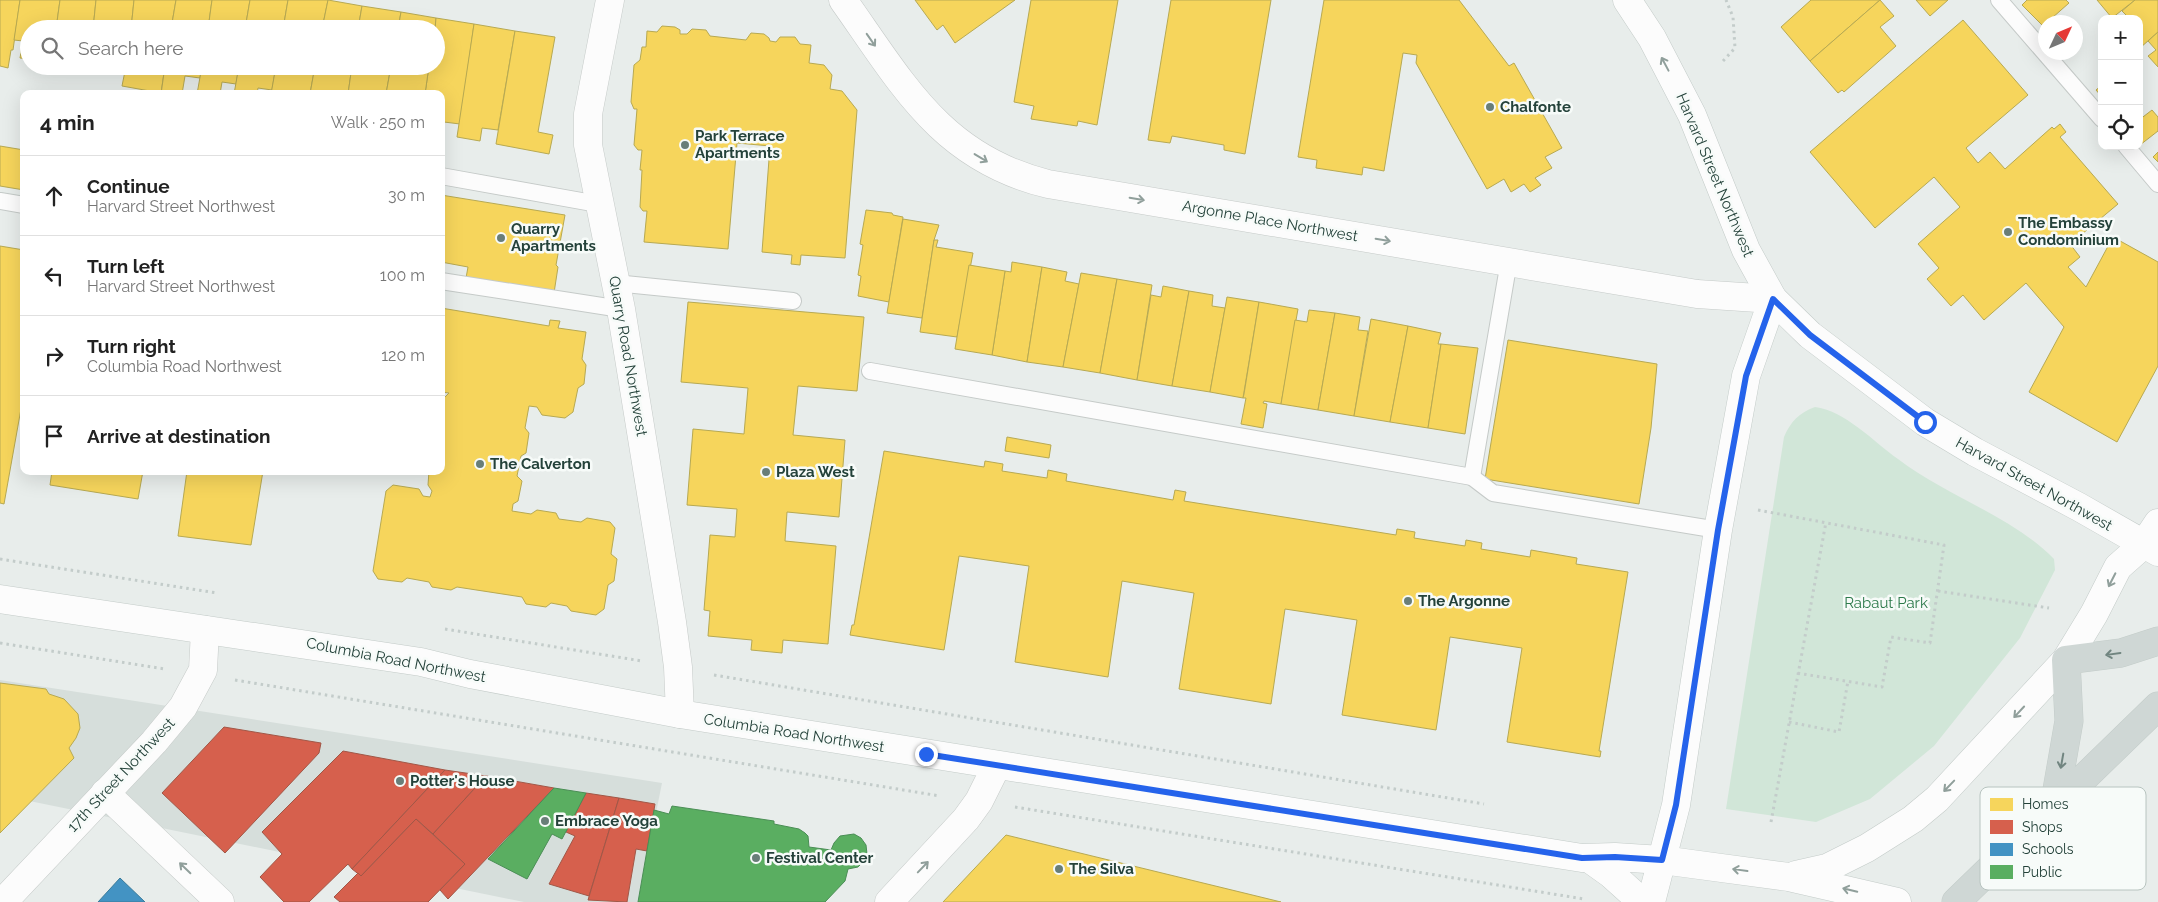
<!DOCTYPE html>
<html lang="en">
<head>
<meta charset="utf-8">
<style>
	body { margin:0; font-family:Raleway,sans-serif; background:#f2f2f2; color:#222 }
	.controls { position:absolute; right:15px; top:15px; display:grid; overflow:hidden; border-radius:10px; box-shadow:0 5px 20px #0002 }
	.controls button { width:45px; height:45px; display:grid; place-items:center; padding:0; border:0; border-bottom:1px solid #e0e0e0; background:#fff; color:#222; font:25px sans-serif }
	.compass { position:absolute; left:2038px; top:15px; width:45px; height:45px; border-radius:50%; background:#fff; box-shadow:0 5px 20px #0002; rotate:46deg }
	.stop { position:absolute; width:15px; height:15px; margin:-11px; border:4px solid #2563eb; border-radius:50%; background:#fff }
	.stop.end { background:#2563eb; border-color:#fff; box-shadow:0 1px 5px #0008 }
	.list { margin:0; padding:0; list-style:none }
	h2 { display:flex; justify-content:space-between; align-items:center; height:65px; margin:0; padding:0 20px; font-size:21px }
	h2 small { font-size:16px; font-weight:400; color:#767676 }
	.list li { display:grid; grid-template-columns:32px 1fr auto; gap:15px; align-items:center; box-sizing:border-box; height:80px; padding:0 20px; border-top:1px solid #e0e0e0 }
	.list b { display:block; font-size:19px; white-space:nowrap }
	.list p { margin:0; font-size:16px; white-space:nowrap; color:#767676 }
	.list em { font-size:16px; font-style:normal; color:#767676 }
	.icon { flex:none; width:28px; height:28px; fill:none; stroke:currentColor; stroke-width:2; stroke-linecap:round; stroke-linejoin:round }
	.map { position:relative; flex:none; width:2158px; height:902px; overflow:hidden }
	.search { position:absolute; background:#fff; box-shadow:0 5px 20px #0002; left:20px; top:20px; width:425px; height:55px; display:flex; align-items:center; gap:12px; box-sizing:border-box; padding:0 18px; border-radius:28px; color:#767676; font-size:19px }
	.panel { position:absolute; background:#fff; box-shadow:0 5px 20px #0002; left:20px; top:90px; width:425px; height:385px; border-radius:10px }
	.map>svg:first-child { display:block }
</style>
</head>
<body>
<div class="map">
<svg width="2158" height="902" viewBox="0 0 2158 902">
	<rect width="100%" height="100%" fill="#e8edeb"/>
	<!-- built -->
	<path fill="#d6dedb" d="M0,680L662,783L638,902H524L0,795Z"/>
	<!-- green -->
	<path fill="#d1e6d8" d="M1815,407C1844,410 1874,442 1898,459C1946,496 2012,516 2054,559L2055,570L2020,638L1934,746L1870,799L1816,822L1726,809L1784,437C1791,421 1799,413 1815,407Z"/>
	<!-- homes -->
	<g fill="#f6d55c" stroke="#b7a952">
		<path d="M0,0H20L13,50H11L8,68L0,66Z"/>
		<path d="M20,0H60L56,29H29V59L20,58L23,41L14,40Z"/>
		<path d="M60,0H96L93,29H56Z"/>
		<path d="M96,0H134L131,29H93Z"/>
		<path d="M134,0H176L171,29H131Z"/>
		<path d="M176,0H212L208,29H171Z"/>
		<path d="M212,0H250L245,29H208Z"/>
		<path d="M250,0H288L283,29H245Z"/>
		<path d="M288,0H328L322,29H283Z"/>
		<path d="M328,0L362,6L358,29H322Z"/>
		<path d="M915,0H1015L955,43L943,25L937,30Z"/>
		<path d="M1031,0H1118L1097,125L1078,121L1077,126L1031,119L1034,106L1014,102Z"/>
		<path d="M1171,0H1271L1245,154L1224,150V145L1172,136L1170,143L1148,140Z"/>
		<path d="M1324,0H1459L1509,66L1514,63L1562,148L1545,157L1552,168L1535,178L1541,185L1530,192L1524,184L1511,192L1504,179L1487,189L1416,63L1417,55L1403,53L1384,171L1363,167L1362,175L1316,168L1317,160L1298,157Z"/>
		<path d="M1811,0H1880L1810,61L1781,27Z"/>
		<path d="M1880,0L1894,16L1880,27L1896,46L1844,92L1842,90L1838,93L1810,61Z"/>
		<path d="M1916,0H1948L1930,16Z"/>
		<path d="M2027,0H2066L2069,3L2043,26L2022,5Z"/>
		<path d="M2097,0H2135L2112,18Z"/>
		<path d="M2135,0H2158V32L2140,48L2139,19H2126L2128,17L2122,11Z"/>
		<path d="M362,6L401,12L398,29H358Z"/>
		<path d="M401,12L436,18L435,29H398Z"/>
		<path d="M436,18L474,24L460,124L444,122L442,135L441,94H425L429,66H436V29H435Z"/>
		<path d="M1963,20L2028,95L1966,148L1978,163L1990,152L2005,169L2052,127L2054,129L2060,124L2066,132L2060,137L2118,204L2070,244L2080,257L2068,267L2086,287L2113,237L2158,262V366L2117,442L2029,392L2064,327L2026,283L1984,320L1963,295L1951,306L1927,279L1939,268L1918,244L1960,207L1934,177L1875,228L1810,152Z"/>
		<path d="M474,24L515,31L498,130L482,128L480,141L457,137Z"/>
		<path d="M662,26L675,27L680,30V34H687L692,29L706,30L710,36L746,40L751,33L764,34L769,38L770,41L776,42L780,37H795L800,44L811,45L809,63L824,65L832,75L830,89L842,91L857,110L845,258L801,255L800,265L791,264L792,255L762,252L770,146L737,143L728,249L644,242L647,211H643L640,207L642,170H640L642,150H638L634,145L637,109H634L631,102L634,65L640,60L642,47H646L647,31L657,32Z"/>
		<path d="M515,31L555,37L538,132L553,135L549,154L496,144Z"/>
		<path d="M2158,32V67L2148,56L2156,50L2148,41Z"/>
		<path d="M97,66H118L116,73L96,70Z"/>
		<path d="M126,66H165L161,93L122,86Z"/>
		<path d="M165,66H202L200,78L185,76L182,94H161Z"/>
		<path d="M202,66H239L236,84L222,82L220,94H197Z"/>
		<path d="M239,66H276L272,90L258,88L257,94H234Z"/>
		<path d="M276,66H315L310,94H271Z"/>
		<path d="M315,66H352L348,94H310Z"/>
		<path d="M352,66H391L386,94H348Z"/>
		<path d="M391,66H429L425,94H386Z"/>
		<path d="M2102,85V97L2096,90Z"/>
		<path d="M2152,110L2158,117V131L2140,145L2139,120Z"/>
		<path d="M0,146L24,150V190L0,186Z"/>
		<path d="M2158,152V162L2153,157Z"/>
		<path d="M441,195L565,215L556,265L558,267L554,293L466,278L468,267L441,262Z"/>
		<path d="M866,210L892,213L893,215L903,217L889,302L858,296L861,276L858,275L863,245L860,244Z"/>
		<path d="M903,219L939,225L934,240L922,318L887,313Z"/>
		<path d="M934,240H938L936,247L973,253L957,337L920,332Z"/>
		<path d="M0,246L24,250V392L4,504L0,503Z"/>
		<path d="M1012,262L1042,267L1027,362L992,355L1005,271L1011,272Z"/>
		<path d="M969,265L1005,271L992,355L955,349Z"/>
		<path d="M1042,267L1067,272L1065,281L1079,284L1063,367L1027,362Z"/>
		<path d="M1081,273L1117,279L1100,373L1063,367Z"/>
		<path d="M1117,279L1152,285L1137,380L1100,373Z"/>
		<path d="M1163,286L1189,291L1172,386L1137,380L1151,295L1161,297Z"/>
		<path d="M1189,291L1213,295L1212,306L1225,308L1210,392L1172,386Z"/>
		<path d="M1227,297L1259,302L1243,398L1210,392Z"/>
		<path d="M688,302L864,317L857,391L798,386L793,435L845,440L839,517L787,512L785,541L836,546L828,644L783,640L782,653L751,650L752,640L708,636L710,611L704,610L710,535L735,537L737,509L687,505L693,429L744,434L748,388L681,382Z"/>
		<path d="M1259,302L1298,309L1281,404L1264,401L1263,403L1267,404L1263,428L1241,424L1246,398H1243L1244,394Z"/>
		<path d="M441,308L549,326L550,320L560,321L558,328L586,332L582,359L586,365L584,384L578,388L573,412L565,418L542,415L537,407L529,406L525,428L529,433L526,453L521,456L517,476L522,481L518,501L513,504L512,511L531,514L537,510L556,513L559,519L581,522L587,518L610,522L615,528L611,554L617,559L614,581L608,585L604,609L596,615L571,611L567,606L551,603L546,607L526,604L522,597L457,587L451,590L432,587L429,582L407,578L402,582L378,579L373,571L386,491L393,485L419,489L423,496L430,497L432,491L428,485L429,471H441V438L444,424L441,420V407L442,400L449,393L441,392Z"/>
		<path d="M1309,310L1335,313L1318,410L1281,404L1295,320L1307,322Z"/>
		<path d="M1335,313L1360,317L1358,330L1368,331L1354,416L1318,410Z"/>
		<path d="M1371,319L1408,326L1390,422L1354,416Z"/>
		<path d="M1408,326L1441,333L1438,344H1441L1428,428L1390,422Z"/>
		<path d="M1508,340L1657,364L1651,428L1639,504L1485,479Z"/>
		<path d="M1441,344L1478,348L1465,434L1428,428Z"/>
		<path d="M1007,437L1051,445L1049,458L1005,451Z"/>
		<path d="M884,451L984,467L985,461L1003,464L1002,471L1047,478L1048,470L1067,474L1066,481L1173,500L1175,490L1186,492L1184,501L1396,535L1397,529L1415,532L1414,538L1465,546L1466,540L1482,543L1481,549L1530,557L1531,550L1577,558L1576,564L1628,572L1599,751H1601L1600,757L1507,742L1522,648L1450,637L1436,730L1342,715L1357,620L1285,609L1271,704L1179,689L1194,593L1122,581L1108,677L1015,662L1029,566L959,556L944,650L850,635L852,625H854Z"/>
		<path d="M52,471H143L138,499L50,485Z"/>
		<path d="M187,471H263L251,545L178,536Z"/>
		<path d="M0,683L46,689L49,694L64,699L78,714L80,728L76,738L69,748L74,758L0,833Z"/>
		<path d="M1006,835L1281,902H943Z"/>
	</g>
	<!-- shops -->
	<g fill="#d6604d" stroke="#a15747">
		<path d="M224,727L321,743L319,753L225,853L162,793Z"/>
		<path d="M343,751L445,770L352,869L348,864L309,902H284L260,877L282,854L262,832Z"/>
		<path d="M445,770L486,776L433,834L416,819L361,876L352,869Z"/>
		<path d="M486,776L554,788L448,899L440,890L465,864L433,834Z"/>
		<path d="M586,793L619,798L589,896L549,884L575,836L566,832Z"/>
		<path d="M619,798L655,804L647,851L636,849L627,902L588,900Z"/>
		<path d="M416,819L465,864L428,902H340L334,897L358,873L361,876Z"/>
	</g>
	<!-- schools -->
	<path fill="#4393c3" stroke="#3a7b9a" d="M120,878L145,902H98Z"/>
	<!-- public -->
	<g fill="#5aae61" stroke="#4a8e55">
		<path d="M554,788L586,793L562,839L552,834L527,879L488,859Z"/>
		<path d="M672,806L774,821V824L799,829L805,833L808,836L809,847L831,850L834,843L840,836L854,834L861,838L866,845L867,854L864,861L858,867L848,869L845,881L825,902H638L654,810L669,814Z"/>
	</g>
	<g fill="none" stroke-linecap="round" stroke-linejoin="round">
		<defs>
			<g id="lane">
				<path d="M1999,0L2102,119"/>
				<path d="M2126,146L2158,184"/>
				<path d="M441,176L598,204"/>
				<path d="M0,201L24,205"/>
				<path d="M441,281L621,309"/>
				<path d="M615,283L793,301"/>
				<path d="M870,371L1472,477L1509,261"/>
				<path d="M1472,477L1493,493L1718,530"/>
			</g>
			<g id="street">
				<path d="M610,0L588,114V145L621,309L672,622L678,667L680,714"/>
				<path d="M843,0C902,83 941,158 1048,184L1697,294L1773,299"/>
				<path d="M105,793L220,902"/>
				<path d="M3,902L154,742L183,707L203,670L205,630"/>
				<path d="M889,902L966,819L979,801L997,765"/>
			</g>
			<g id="secondary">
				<path d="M1627,0L1652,38L1692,115L1746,250L1773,299L1810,335L1925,422L1975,452L2079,507L2158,552"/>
				<path d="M0,599L421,662L470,674L680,714L1582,858L1615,857L1662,860L1789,877L1897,902"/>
				<path d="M1590,859L1611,874L1642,902"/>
				<path d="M1796,875L1827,868L1867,848L1913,819L1937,799L2066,660L2094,614L2118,567L2144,544L2158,523"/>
				<path d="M1651,902L1676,805L1718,530L1746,376L1773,299"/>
			</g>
			<g id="primary">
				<path d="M2054,807L2069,721L2066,660L2121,653L2158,641"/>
				<path d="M1956,902L2158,706"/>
			</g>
		</defs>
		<!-- lane casing -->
		<use href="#lane" stroke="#c5cac8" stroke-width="18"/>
		<!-- street casing -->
		<use href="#street" stroke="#c5cac8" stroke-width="29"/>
		<!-- secondary casing -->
		<use href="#secondary" stroke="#c3cbc8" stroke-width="29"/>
		<!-- primary casing -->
		<use href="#primary" stroke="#c3ccc9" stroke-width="29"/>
		<!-- path -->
		<g stroke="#c3ccca" stroke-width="3" stroke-dasharray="2.5 4" stroke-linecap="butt">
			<path d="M1723,61L1735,48L1733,17L1726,0"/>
			<path d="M1758,510L1944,545L1930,643L1891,637L1882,687L1797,673"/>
			<path d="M0,559L217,593"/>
			<path d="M1938,591L2049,608"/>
			<path d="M445,629L642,661"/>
			<path d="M0,643L165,669"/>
			<path d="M714,675L1484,804"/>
			<path d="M235,680L940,796"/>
			<path d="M1789,722L1839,732L1848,681"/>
			<path d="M1015,807L1584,899"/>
			<path d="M1771,822L1826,522"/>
		</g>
		<!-- lane -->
		<use href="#lane" stroke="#fcfcfc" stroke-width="16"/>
		<!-- street -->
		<use href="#street" stroke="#fcfcfc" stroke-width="28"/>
		<!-- secondary -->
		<use href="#secondary" stroke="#fcfcfc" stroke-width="28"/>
		<!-- primary -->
		<use href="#primary" stroke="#cfd7d5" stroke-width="28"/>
	</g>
	<!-- one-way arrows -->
	<defs><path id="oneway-shaft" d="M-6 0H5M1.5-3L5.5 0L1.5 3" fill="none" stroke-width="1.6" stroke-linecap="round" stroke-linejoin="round" transform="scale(1.25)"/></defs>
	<g stroke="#909f9b">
		<use href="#oneway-shaft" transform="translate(871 40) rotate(55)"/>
		<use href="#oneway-shaft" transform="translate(1665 64) rotate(-118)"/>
		<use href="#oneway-shaft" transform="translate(981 158) rotate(31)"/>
		<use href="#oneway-shaft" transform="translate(1137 199) rotate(10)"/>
		<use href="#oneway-shaft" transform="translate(1383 240) rotate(10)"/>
		<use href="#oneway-shaft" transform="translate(2112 580) rotate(117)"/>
		<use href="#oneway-shaft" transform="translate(2019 712) rotate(133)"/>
		<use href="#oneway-shaft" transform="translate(1949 786) rotate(134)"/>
		<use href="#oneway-shaft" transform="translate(923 867) rotate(-46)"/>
		<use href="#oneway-shaft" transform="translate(185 868) rotate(-136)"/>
		<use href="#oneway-shaft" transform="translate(1740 870) rotate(-172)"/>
		<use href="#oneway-shaft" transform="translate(1850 890) rotate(-166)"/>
	</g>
	<g stroke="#718580">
		<use href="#oneway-shaft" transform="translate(2113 654) rotate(172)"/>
		<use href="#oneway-shaft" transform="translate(2062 761) rotate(100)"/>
	</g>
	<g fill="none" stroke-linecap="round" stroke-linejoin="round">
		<!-- route -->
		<path stroke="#2563eb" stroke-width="6" d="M926,754L1582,858L1615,857L1662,860L1676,805L1718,530L1746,376L1773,299L1810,335L1925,422"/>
	</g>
	<!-- markers -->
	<g fill="#697e78" stroke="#f7fbf9" stroke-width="2">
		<circle cx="1490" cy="107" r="5"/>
		<circle cx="685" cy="145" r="5"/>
		<circle cx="2008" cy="232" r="5"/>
		<circle cx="501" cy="238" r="5"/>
		<circle cx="480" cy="464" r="5"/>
		<circle cx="766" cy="472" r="5"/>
		<circle cx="1408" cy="601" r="5"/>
		<circle cx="400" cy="781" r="5"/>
		<circle cx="545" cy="821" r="5"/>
		<circle cx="756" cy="858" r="5"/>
		<circle cx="1059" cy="869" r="5"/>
	</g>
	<g text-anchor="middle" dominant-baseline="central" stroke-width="5" stroke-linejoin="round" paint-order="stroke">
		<!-- poi labels -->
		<g font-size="15" font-weight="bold" fill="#24423a" stroke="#f7fbf9" text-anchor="start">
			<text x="1500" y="107">Chalfonte</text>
			<text x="695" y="136">Park Terrace<tspan x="695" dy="17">Apartments</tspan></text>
			<text x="2018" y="223">The Embassy<tspan x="2018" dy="17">Condominium</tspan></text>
			<text x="511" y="229">Quarry<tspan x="511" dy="17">Apartments</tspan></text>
			<text x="490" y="464">The Calverton</text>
			<text x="776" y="472">Plaza West</text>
			<text x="1418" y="601">The Argonne</text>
			<text x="410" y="781">Potter's House</text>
			<text x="555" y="821">Embrace Yoga</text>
			<text x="766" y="858">Festival Center</text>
			<text x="1069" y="869">The Silva</text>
		</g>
		<!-- street labels -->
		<g font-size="15" fill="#24423a" stroke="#f7fbf9">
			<text transform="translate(1715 175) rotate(67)">Harvard Street Northwest</text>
			<text transform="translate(1270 221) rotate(10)">Argonne Place Northwest</text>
			<text transform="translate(628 356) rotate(80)">Quarry Road Northwest</text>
			<text transform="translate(2034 484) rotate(29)">Harvard Street Northwest</text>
			<text transform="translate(396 660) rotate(11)">Columbia Road Northwest</text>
			<text transform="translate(794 733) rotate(9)">Columbia Road Northwest</text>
			<text transform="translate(121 775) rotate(-47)">17th Street Northwest</text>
		</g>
		<!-- park labels -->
		<g font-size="15" fill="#2d7a4b" stroke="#f7fbf9">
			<text x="1886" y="603">Rabaut Park</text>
		</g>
	</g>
	<!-- legend -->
	<rect x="1980" y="787" width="166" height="103" rx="8" fill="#f7fbf9" stroke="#b8c4c0" stroke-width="1"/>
	<rect x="1990" y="798" width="23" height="13" fill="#f6d55c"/>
	<rect x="1990" y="820" width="23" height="14" fill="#d6604d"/>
	<rect x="1990" y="843" width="23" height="13" fill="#4393c3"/>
	<rect x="1990" y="865" width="23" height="14" fill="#5aae61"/>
	<g font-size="14" fill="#24423a">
		<text x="2022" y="809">Homes</text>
		<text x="2022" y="832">Shops</text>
		<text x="2022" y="854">Schools</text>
		<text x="2022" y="877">Public</text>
	</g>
</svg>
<div class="controls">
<button>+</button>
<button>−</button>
<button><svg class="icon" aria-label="locate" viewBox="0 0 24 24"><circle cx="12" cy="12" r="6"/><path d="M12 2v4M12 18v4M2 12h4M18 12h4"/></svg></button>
</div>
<svg class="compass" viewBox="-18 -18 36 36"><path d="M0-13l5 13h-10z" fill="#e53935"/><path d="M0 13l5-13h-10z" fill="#767676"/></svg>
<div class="stop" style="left:1925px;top:422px"></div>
<div class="stop end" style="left:926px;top:754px"></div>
<div class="search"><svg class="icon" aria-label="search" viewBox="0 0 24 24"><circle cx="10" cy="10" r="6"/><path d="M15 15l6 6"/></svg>Search here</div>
<section class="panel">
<h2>4 min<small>Walk · 250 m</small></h2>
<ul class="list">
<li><svg class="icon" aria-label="ahead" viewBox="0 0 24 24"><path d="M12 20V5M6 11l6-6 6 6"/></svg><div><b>Continue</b><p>Harvard Street Northwest</p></div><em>30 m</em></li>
<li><svg class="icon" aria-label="left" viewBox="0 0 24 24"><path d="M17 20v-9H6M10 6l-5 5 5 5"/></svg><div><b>Turn left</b><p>Harvard Street Northwest</p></div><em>100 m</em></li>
<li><svg class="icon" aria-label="right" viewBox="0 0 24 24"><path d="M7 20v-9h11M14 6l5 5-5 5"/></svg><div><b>Turn right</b><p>Columbia Road Northwest</p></div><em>120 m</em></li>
<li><svg class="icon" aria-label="arrive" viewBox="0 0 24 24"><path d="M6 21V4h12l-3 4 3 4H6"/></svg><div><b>Arrive at destination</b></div></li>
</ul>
</section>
</div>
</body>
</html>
